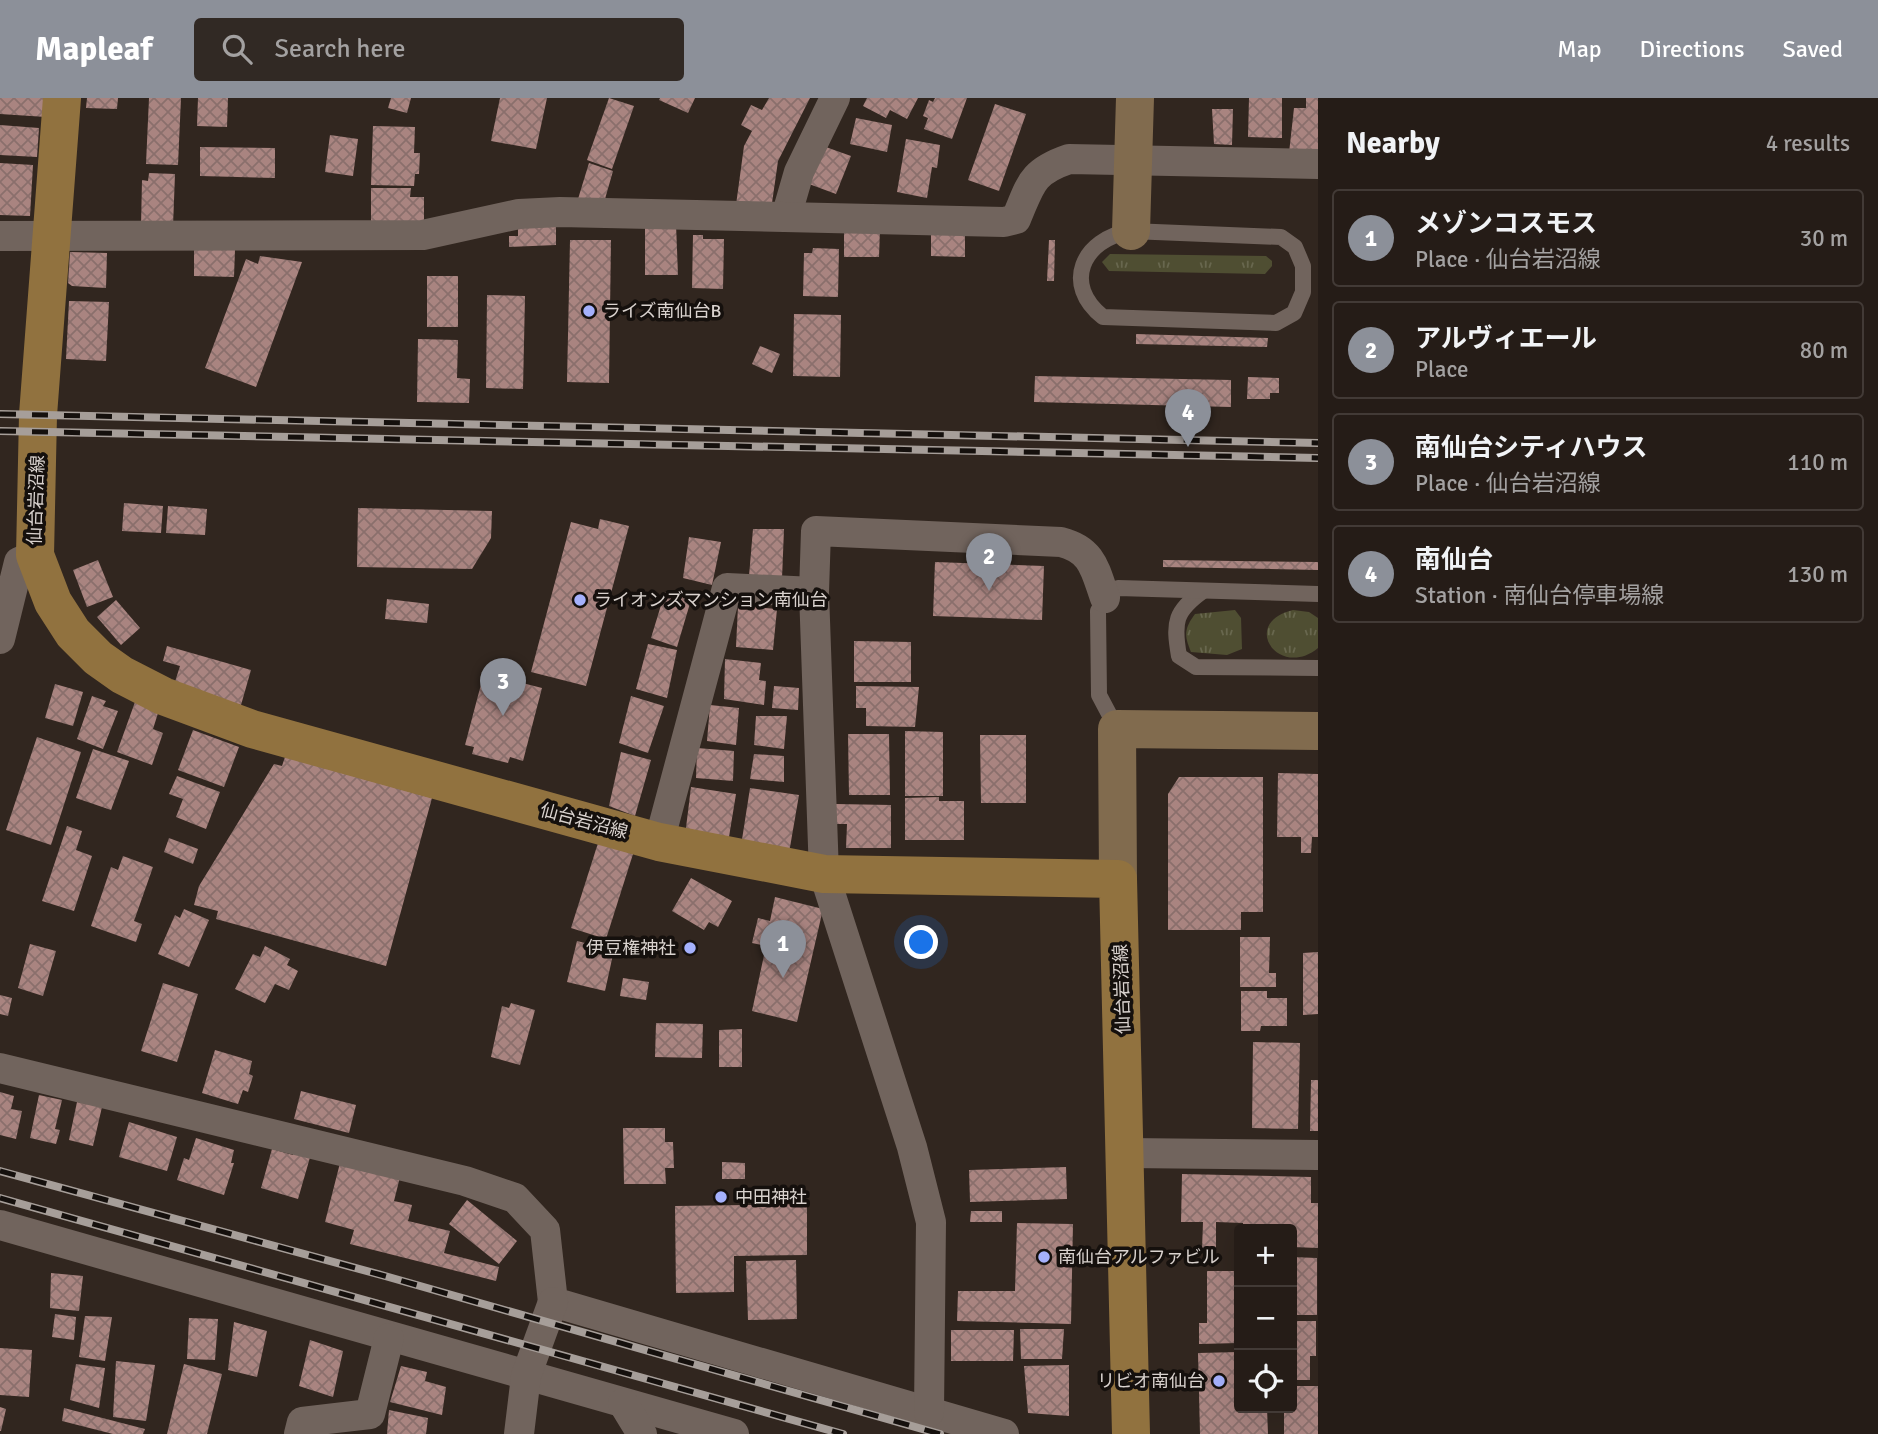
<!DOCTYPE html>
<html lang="en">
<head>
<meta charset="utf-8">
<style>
	body { margin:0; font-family:Signika,"Noto Sans JP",sans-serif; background:#312924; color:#f1f3f6 }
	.controls { position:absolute; right:21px; bottom:21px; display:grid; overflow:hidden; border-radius:7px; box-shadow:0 7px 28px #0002 }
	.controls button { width:63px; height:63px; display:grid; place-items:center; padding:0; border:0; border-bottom:2px solid #423a36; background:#251c17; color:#f1f3f6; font:35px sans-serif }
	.you { position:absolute; left:922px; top:845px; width:24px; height:24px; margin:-18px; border:5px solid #fff; border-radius:50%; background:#1a73e8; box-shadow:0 0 0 10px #1a73e833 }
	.badge { display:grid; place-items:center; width:46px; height:46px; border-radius:50%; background:#8c9099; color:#fff; font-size:23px; font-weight:700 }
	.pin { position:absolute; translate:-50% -58px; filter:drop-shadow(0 2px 4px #0008) }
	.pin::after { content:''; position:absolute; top:37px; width:24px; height:21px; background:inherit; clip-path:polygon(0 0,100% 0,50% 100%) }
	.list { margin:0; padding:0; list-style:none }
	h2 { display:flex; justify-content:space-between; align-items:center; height:91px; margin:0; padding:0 28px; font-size:30px }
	h2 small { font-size:23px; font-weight:400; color:#a3a1a1 }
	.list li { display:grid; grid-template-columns:46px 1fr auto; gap:21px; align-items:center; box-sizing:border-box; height:98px; margin:0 14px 14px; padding:0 14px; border:2px solid #423a36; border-radius:7px }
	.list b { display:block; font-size:26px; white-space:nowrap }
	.list p { margin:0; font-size:23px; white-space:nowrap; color:#a3a1a1 }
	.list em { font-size:23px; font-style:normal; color:#a3a1a1 }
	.icon { flex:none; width:38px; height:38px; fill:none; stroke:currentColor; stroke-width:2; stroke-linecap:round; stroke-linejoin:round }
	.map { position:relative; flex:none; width:1318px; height:1336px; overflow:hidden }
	header { display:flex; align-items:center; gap:42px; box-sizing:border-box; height:98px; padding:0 35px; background:#8c9099; color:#fff }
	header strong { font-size:33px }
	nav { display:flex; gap:38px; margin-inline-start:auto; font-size:24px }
	.search { width:490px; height:63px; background:#312924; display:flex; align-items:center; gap:18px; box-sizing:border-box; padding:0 24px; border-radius:7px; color:#a3a1a1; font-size:26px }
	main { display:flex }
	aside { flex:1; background:#251c17 }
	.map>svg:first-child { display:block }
</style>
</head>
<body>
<header>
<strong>Mapleaf</strong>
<div class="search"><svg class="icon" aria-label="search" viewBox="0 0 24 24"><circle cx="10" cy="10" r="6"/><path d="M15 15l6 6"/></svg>Search here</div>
<nav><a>Map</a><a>Directions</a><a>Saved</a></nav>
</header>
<main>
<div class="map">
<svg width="1318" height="1336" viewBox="0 0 1318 1336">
	<defs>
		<pattern id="grass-tufts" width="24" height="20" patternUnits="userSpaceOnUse" patternTransform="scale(1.75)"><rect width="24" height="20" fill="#4f4e32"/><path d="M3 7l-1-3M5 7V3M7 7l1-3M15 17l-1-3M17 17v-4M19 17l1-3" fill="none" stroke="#68674e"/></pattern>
		<pattern id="building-cross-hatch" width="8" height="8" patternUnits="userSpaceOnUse" patternTransform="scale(1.75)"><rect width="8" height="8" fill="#a98480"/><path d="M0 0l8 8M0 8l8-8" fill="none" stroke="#8a6f6c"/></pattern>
	</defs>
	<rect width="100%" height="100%" fill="#31261f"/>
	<!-- grass -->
	<g fill="url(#grass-tufts)">
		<path d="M1110,156L1266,158L1272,163V168L1265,176L1109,173L1102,164Z"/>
		<path d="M1235,512L1241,520L1242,551L1227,557L1191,554C1184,537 1184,531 1195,516Z"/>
		<path d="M1293,512L1309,514L1318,520V550C1279,582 1239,525 1293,512Z"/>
	</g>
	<!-- building -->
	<g fill="url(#building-cross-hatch)">
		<path d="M0,0H48L46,19L0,16Z"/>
		<path d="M87,0H118L117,11L86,10Z"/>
		<path d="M149,0H181L178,67L146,66Z"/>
		<path d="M198,0H228L227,29L197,28Z"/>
		<path d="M391,0H411L407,15L388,10Z"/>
		<path d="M500,0H547L536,51L491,43Z"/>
		<path d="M609,0L634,8L612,71L587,62Z"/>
		<path d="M660,0H695L688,15L659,2Z"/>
		<path d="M769,0H810L778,63L771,112L736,107L744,48L752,33L741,27L751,7L762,12Z"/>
		<path d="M867,0H918L907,21L890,12L886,20L863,8Z"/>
		<path d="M935,0H967L952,41L924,31L928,20L923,18L929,2L933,4Z"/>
		<path d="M1249,0H1282V40L1248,39Z"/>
		<path d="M1306,0H1318V56L1289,55L1294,10H1306Z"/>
		<path d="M995,6L1026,16L999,93L968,82Z"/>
		<path d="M1212,11H1233L1232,47L1214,46Z"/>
		<path d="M856,20L892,27L887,54L850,46Z"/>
		<path d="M0,27L39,30L37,59L0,57Z"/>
		<path d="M373,28L415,29L414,55H420L419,76H415L414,88L371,87Z"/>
		<path d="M330,37L358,41L353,78L325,74Z"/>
		<path d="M906,41L940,47L937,70L932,69L927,100L897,94Z"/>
		<path d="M823,48L851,58L836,96L809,86Z"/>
		<path d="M200,49L275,50V80L200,78Z"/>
		<path d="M0,65L33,67L30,118L0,117Z"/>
		<path d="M589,65L613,73L605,101H578Z"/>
		<path d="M149,75L175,76L173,129L141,128L142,82L148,83Z"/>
		<path d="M371,90H411L410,99H424V123H371Z"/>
		<path d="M645,126H676L678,177H645Z"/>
		<path d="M556,127V147L509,149V138H518V129Z"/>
		<path d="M844,131H880L879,159H844Z"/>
		<path d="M931,133L965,134V159L931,158Z"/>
		<path d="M693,137H703V141H724L723,191L692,190Z"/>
		<path d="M570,142H611L609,285L567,284Z"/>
		<path d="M1049,142H1055L1054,183H1047Z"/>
		<path d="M813,150L839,151L838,199L803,198L804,155H812Z"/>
		<path d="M194,152H235L234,179L194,178Z"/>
		<path d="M70,154L107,155L106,190L72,188L68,185Z"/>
		<path d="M260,158L302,164L256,289L205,270L246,161L258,166Z"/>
		<rect x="427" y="178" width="31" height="51"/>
		<path d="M487,197L525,198L523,291L486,290Z"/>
		<path d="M69,203L109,204L106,263L66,261Z"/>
		<path d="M794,216L841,217L840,279L793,278Z"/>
		<path d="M1136,236L1268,240L1267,249L1136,246Z"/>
		<path d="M418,241L458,242L457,280L470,281L469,305L417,304Z"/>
		<path d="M760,248L780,256L772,275L752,266Z"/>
		<path d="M1035,278L1231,282V309L1034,304Z"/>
		<path d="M1248,279L1279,280V295H1270V301H1247Z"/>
		<path d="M124,405L163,408L161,435L122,433Z"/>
		<path d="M168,408L207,411L205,437L166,435Z"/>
		<path d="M358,410L492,413L491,440L472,471L357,469Z"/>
		<path d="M600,421L629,428L586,588L531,574L571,424L598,431Z"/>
		<path d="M753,431H784L782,481L749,478Z"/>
		<path d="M689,439L721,444L712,487L683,480Z"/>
		<path d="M98,462L113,499L87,509L73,472Z"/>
		<path d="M1163,462L1318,464V472L1163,469Z"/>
		<path d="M935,464L1044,468L1042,522L933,518Z"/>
		<path d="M665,494L691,502L677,549L651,540Z"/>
		<path d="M387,501L429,506L427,525L385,521Z"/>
		<path d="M116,502L140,530L121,547L97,519Z"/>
		<path d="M738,508L777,511L773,552L736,549Z"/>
		<path d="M854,543L911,544V584H854Z"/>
		<path d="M648,546L677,552L667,600L636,591Z"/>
		<path d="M167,548L251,572L241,607L174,587L180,568L163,563Z"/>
		<path d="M725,561L761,565L759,582L766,583L764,607L724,601Z"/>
		<path d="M484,575L542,590L523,663L510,659L508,665L472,656L474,649L465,647Z"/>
		<path d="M55,586L83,594L73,628L45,620Z"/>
		<path d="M774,588L799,590L798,612L772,610Z"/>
		<path d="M856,588L919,589L915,629L866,628V610H856Z"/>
		<path d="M92,598L106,603L103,608L118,613L103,651L77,641Z"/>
		<path d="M631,598L664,608L648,655L619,645Z"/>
		<path d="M135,604L159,612L153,631L163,635L152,667L117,654Z"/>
		<path d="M710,607L739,610L736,647L707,643Z"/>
		<path d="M756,618H787L784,651L754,647Z"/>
		<path d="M193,632L239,649L224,689L178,672Z"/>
		<path d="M905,633L943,634V698H905Z"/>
		<path d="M848,636H889L890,697H849Z"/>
		<path d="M980,637H1026V705H981Z"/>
		<path d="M37,639L81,654L51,747L6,732Z"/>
		<path d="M697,650L734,653L733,683L696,680Z"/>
		<path d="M93,651L129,663L111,712L76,700Z"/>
		<path d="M621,654L651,662L635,718L609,708Z"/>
		<path d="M754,656L784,658V684L750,681Z"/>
		<path d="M285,659L432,700L386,868L216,821L218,813L194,807L199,788L274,666L282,668Z"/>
		<path d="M1278,675L1318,676V739H1312L1311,755H1301V739H1277Z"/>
		<path d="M177,678L220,694L206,731L176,719L183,701L169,696Z"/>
		<path d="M1179,679H1263V814H1241V832H1168V696Z"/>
		<path d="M691,689L736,696L728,745L685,738Z"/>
		<path d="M750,690L799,697L789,755L741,748Z"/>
		<path d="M939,699V703H964V742H905V700Z"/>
		<path d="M836,706L891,707V750H846L847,726H835Z"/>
		<path d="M67,728L82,733L76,752L92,758L74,813L42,803Z"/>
		<path d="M169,740L198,751L193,766L164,754Z"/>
		<path d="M598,745L633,756L606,841L571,830Z"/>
		<path d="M123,758L153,769L134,823L142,826L136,844L91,828L111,769L118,772Z"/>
		<path d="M691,780L732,803L718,829L709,824L704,832L672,813Z"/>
		<path d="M775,799L823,811L797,924L752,913L766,848L752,845L758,820L770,823Z"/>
		<path d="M184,811L209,822L189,869L158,856L175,817L180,820Z"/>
		<path d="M1240,839H1270L1269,875H1276V889H1240Z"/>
		<path d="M577,843L614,852L605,893L567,884Z"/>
		<path d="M30,846L56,853L43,898L18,890Z"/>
		<path d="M265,848L290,861L287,867L298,873L289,892L275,886L265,905L235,891L253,856L260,859Z"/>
		<path d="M1318,854V916L1303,917V855Z"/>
		<path d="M623,880L649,884L646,902L620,898Z"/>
		<path d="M163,885L198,896L177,964L141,953Z"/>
		<path d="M1241,893H1267V900H1287V928H1261L1260,933H1241Z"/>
		<path d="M0,897L12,900L8,918L0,916Z"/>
		<path d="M511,905L535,912L520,967L491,959L502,908L509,910Z"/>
		<path d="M656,925L703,926L702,960L655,959Z"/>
		<path d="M742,931V969H719V932Z"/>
		<path d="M1253,944L1300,945L1298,1031L1252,1030Z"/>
		<path d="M215,952L252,963L249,976L253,978L248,994L243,992L238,1006L202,995Z"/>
		<path d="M1311,982H1318V1033H1310Z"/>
		<path d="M301,993L356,1007L349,1035L294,1021Z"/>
		<path d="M0,994L14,998L11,1011L22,1013L16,1041L0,1037Z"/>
		<path d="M39,997L62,1002L55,1031L60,1032L56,1046L30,1040Z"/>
		<path d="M77,1004L102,1009L93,1048L69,1042Z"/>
		<path d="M129,1024L177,1039L167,1073L119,1059Z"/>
		<path d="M623,1030H665V1044H673L674,1070H665L666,1086H624Z"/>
		<path d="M196,1040L234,1052L231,1065H234L224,1097L177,1082L184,1060L189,1062Z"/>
		<path d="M272,1051L293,1057L294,1052L311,1056L298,1101L261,1090Z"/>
		<path d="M722,1064L745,1065V1081H722Z"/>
		<path d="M340,1065L400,1079L394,1103L412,1107L408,1123L450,1133L444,1155L499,1169L496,1183L350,1146L354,1132L325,1124Z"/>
		<path d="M1066,1069L1067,1101L970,1104L969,1072Z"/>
		<path d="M1182,1076L1311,1079V1105H1318V1150L1292,1149V1131H1282V1128L1243,1131V1125L1216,1124V1152L1202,1151L1203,1124H1181Z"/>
		<path d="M467,1102L517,1143L499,1166L449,1126Z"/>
		<path d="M807,1106V1157L734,1158V1194L676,1195L675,1108Z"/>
		<path d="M971,1113H1002V1124H970Z"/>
		<path d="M1017,1125L1073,1126L1071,1226L957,1223L958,1193H1015Z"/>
		<path d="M1292,1159L1317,1160V1217H1292Z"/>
		<path d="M796,1162L797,1221L748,1222L746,1163Z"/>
		<path d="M1207,1173H1239V1245L1199,1246V1225H1207Z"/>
		<path d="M51,1175L83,1178L79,1213L50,1210Z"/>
		<path d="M55,1216L76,1219L74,1242L52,1239Z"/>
		<path d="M85,1218L112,1219L105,1263L79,1259Z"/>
		<path d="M189,1220L218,1221L215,1262L187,1261Z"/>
		<path d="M1292,1223H1316V1258H1310V1282H1292Z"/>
		<path d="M234,1224L267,1233L257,1279L228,1272Z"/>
		<path d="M1020,1231H1064L1062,1261H1021Z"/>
		<path d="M951,1232H1014L1013,1263H951Z"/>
		<path d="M310,1242L343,1253L333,1299L299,1288Z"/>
		<path d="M0,1250L32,1252L29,1299L0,1297Z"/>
		<path d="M1239,1254V1310H1267L1268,1336H1200L1198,1255Z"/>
		<path d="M116,1263L155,1267L146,1323L113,1319Z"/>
		<path d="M76,1266L105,1270L99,1310L70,1302Z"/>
		<path d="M184,1266L222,1276L207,1336H167Z"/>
		<path d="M1069,1267V1318L1028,1315L1024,1268Z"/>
		<path d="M401,1268L427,1274L425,1283L446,1289L442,1317L390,1304Z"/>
		<path d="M1292,1288H1318V1336H1284V1310H1292Z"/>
		<path d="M0,1309L6,1311L1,1333H0Z"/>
		<path d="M64,1310L145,1331L143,1336H113L62,1323Z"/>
		<path d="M389,1312L428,1320L426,1336H387Z"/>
	</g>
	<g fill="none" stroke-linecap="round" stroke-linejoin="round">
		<!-- lane -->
		<g stroke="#71645d" stroke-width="16">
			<path d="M1131,133L1281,139L1295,149L1303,168V194L1294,215L1276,225L1103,219C1062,187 1082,141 1131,133Z"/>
			<path d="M1203,493C1175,513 1173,524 1179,558L1196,569L1318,570"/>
			<path d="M1117,631L1099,597L1098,513L1105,500L1118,490L1318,496"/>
		</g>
		<!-- street -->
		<g stroke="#71645d" stroke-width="30">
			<path d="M786,119L799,74L835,0"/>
			<path d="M0,138L423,137L519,116L560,114L1004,124L1016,121C1031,86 1031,74 1069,61L1318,66"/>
			<path d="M0,541L19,464L35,457"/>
			<path d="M659,744L727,490L814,494"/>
			<path d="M0,970L465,1083L515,1100L545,1132L553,1204L1004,1336"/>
			<path d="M1127,1055L1318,1057"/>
			<path d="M0,1127L734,1336"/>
			<path d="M623,1305L642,1336"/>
			<path d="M929,1314L931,1124L912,1049L824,776L814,494L816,433L1061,444C1093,452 1095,472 1105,500"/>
			<path d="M299,1336L302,1324L370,1316L389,1240"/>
			<path d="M519,1336L526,1278L553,1204"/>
		</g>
		<!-- secondary -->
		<g stroke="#816b4e" stroke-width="38">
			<path d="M1131,133L1135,0"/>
			<path d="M1118,781L1117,631L1318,633"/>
		</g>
		<!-- primary -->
		<path stroke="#91723f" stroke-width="38" d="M62,0L38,317L35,457L53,504L73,535L98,560L122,577L163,598L252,631L659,744L824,776L1118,781L1131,1336"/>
		<defs>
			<g id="rail">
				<path d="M0,316L1318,345"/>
				<path d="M0,333L1318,360"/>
				<path d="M0,1073L385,1178L940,1336"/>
				<path d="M0,1100L843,1336"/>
			</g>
		</defs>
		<!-- rail casing -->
		<use href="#rail" stroke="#a69e99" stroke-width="8"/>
		<!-- rail -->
		<use href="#rail" stroke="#15100d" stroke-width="5" stroke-dasharray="16" stroke-linecap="butt"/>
	</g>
	<!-- markers -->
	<g fill="#a5b1fc" stroke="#15100d" stroke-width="2.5">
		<circle cx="589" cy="213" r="7"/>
		<circle cx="580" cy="502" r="7"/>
		<circle cx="690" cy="850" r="7"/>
		<circle cx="721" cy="1099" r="7"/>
		<circle cx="1044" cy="1159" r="7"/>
		<circle cx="1219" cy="1283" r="7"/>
	</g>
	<g text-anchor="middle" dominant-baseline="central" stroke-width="7" stroke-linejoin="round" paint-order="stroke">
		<!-- poi labels -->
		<g font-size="18" fill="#d9d2ce" stroke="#15100d" text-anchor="start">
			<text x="603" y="213">ライズ南仙台B</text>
			<text x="594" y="502">ライオンズマンション南仙台</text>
			<text x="676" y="850" text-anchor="end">伊豆権神社</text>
			<text x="735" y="1099">中田神社</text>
			<text x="1058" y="1159">南仙台アルファビル</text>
			<text x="1205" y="1283" text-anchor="end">リビオ南仙台</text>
		</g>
		<!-- street labels -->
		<g font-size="18" fill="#d9d2ce" stroke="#15100d">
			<text transform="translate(36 402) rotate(-88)">仙台岩沼線</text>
			<text transform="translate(584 723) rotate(15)">仙台岩沼線</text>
			<text transform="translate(1122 891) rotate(-92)">仙台岩沼線</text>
		</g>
	</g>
</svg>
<div class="controls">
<button>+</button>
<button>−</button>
<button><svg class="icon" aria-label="locate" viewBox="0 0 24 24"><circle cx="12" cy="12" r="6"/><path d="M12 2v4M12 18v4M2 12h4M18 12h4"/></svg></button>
</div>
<div class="you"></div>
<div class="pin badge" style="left:783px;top:880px">1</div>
<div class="pin badge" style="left:989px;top:493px">2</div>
<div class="pin badge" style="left:503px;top:618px">3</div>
<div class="pin badge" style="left:1188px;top:349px">4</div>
</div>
<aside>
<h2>Nearby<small>4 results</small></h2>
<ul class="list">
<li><span class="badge">1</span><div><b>メゾンコスモス</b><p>Place · 仙台岩沼線</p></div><em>30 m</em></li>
<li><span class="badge">2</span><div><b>アルヴィエール</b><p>Place</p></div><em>80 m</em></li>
<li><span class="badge">3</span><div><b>南仙台シティハウス</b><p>Place · 仙台岩沼線</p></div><em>110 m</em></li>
<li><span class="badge">4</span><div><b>南仙台</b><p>Station · 南仙台停車場線</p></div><em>130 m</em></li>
</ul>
</aside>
</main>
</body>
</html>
